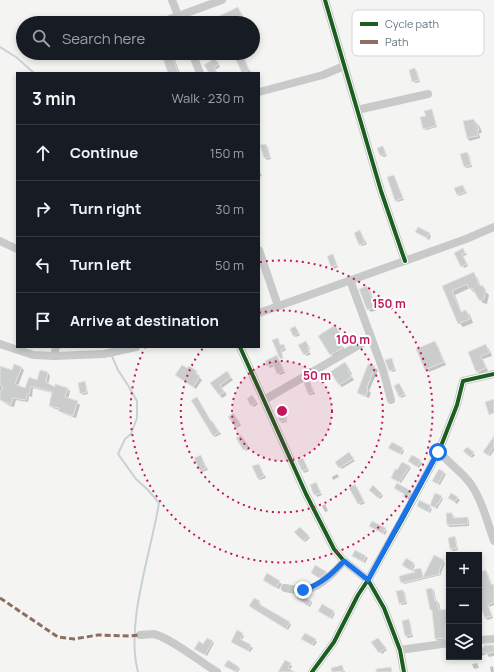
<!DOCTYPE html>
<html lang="en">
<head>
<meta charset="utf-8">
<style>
	body { margin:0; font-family:Manrope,sans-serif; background:#20242c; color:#f1f3f6 }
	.controls { position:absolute; right:12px; bottom:12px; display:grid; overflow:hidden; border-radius:0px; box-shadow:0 2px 6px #0003 }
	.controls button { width:36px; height:36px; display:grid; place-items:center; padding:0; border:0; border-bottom:1px solid #363941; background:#171b24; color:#f1f3f6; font:20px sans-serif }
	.stop { position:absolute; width:12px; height:12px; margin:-9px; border:3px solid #1a73e8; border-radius:50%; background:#fff }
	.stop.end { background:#1a73e8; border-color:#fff; box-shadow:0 1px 4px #0008 }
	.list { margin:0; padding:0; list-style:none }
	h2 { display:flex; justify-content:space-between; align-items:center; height:52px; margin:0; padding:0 16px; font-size:17px }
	h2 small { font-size:13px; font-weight:400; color:#9ea1a6 }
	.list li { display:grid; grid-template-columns:26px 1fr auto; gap:12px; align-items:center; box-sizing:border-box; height:56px; padding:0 16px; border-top:1px solid #363941 }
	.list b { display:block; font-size:15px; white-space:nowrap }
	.list em { font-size:13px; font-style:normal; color:#9ea1a6 }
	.icon { flex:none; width:22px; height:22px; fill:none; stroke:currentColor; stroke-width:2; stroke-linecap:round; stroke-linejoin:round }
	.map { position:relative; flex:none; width:494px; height:672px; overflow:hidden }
	.search { position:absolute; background:#171b24; box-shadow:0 2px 6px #0003; left:16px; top:16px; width:244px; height:44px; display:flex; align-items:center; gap:10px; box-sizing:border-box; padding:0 14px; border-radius:22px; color:#9ea1a6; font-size:15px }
	.panel { position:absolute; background:#171b24; box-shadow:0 2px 6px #0003; left:16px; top:72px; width:244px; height:276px; border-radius:0px }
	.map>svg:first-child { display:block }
</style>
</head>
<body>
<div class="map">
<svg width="494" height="672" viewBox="0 0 494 672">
	<rect width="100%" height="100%" fill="#f4f4f3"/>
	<!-- shadow -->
	<g fill="#0003">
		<path d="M238,8L244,18L233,23H219Z"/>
		<path d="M162,53H172L180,73H169Z"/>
		<path d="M233,53H242L251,73L242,72Z"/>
		<path d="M217,61L220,67L215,70L217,73H210Z"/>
		<path d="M415,70L417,71L420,82L415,83L413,81Z"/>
		<path d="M432,110L433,112L437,127L426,130L424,129L427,117Z"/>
		<path d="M474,120L480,127L482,133H479L480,138L470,141L467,138Z"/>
		<path d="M266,145L268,147L271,159L267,160L265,158L262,146Z"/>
		<path d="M383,147L387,156L383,157L381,155Z"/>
		<path d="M467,153L469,155L472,167L466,168L465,166Z"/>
		<path d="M259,171L262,176L259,177Z"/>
		<path d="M393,176L404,200L397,202L396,200Z"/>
		<path d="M463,186L467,193L459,196L458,194Z"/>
		<path d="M360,231L367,244L362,246L360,245Z"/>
		<path d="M417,232L429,234L431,236L429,240Z"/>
		<path d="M463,250L467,255L463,256L468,266L464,268L456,253Z"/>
		<path d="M332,255L338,267L334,269L328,256Z"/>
		<path d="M473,274L477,277L481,287L489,295L487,304L483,303L479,299L475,291L473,292L470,288L455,295L462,313L466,311L470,315L473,323L463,327L459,323L443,286Z"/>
		<path d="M366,287L370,290L377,310L371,312L368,309Z"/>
		<path d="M295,327L300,335L296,337L294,336Z"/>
		<path d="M335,327L342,336L338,339L346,351L334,358L320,337Z"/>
		<path d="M278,339L281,345H284L286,350L282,352L283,360L281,358Z"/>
		<path d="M306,342L310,349L308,350L311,354L307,356L305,354Z"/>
		<path d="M435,343L438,346L446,365L429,372L426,369Z"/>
		<path d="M486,346L489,349L492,356L483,359L488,371L480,374L477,371L469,352Z"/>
		<path d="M278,358L285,373L280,375L274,366L270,368L266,361Z"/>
		<path d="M391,360L396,371L392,372L390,370Z"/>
		<path d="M0,367L13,371L21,367L24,370L18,386L26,389L48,373L50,376L48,385L55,388L68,389L70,391L68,399L77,402L80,405L76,418L62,413L59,410L53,408L50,406L53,393L33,388L32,397L29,396L28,402L16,400L14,407L10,406L0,400Z"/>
		<path d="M348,367L352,374L351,375L354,380L342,387L339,384Z"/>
		<path d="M374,367L378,370L369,391L371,393L369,398L361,395L358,392Z"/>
		<path d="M188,370L196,372L199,375L198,376L202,380L196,389L180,378Z"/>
		<path d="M229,375L233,380L222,388L227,395L222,398L211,383Z"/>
		<path d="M310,382L315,394L310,395L308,394Z"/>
		<path d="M85,383L86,384L88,394L83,395L81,393Z"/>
		<path d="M399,385L406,396L401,398L400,396Z"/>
		<path d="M254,398L258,404L254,407L252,405Z"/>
		<path d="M284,408L286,410L287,422L282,423L280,421Z"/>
		<path d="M235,417L241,425L237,428L236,426Z"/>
		<path d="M211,422L214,424L221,434L215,437L214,436Z"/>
		<path d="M241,436L250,449L246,451L237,438Z"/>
		<path d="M494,438V451L490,456L486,454Z"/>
		<path d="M390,448L402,449L404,451L402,455Z"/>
		<path d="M468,448L475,455L472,458L465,451Z"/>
		<path d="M351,455L355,461L342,469L336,462Z"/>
		<path d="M201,456L208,470L202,472L200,470Z"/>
		<path d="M413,456L422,463L419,468L411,463Z"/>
		<path d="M303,459L309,471L304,473L303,471Z"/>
		<path d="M259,465L266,478L260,480L259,479Z"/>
		<path d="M409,467L411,468L401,483L394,479L398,472Z"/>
		<path d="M439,470L446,474L440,485L435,482Z"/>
		<path d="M337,474L339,477L333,480L332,477Z"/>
		<path d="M316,483L322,495L317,497L311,486Z"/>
		<path d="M373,486L383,496L380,499L370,490Z"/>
		<path d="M357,487L365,503L361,505L359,504Z"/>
		<path d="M411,492L412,494L409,500L406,498Z"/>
		<path d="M436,494L443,499L437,509L431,505Z"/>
		<path d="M451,494L460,500L457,504L449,498Z"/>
		<path d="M420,501L432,509L430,513L420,507Z"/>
		<path d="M325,504L328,511L325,512L322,506Z"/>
		<path d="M452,514L454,516V519L467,518L469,520V526L449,527L448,525Z"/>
		<path d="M372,522L387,531L385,535L370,526Z"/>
		<path d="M300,528L310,538L305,542L296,532Z"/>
		<path d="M454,537L456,539L458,550L453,551L451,549Z"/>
		<path d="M356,551L368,558L365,563L353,556Z"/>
		<path d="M434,557L445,563L441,573V575L404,584L402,582L415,573L413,571L421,569L424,577Z"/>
		<path d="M414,564L415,565L412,571L405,567Z"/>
		<path d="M486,571L488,574L492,585L494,587V605L489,607L493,618L488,620L485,618L480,602L482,601L479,590V573Z"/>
		<path d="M326,572L328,574L322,579L314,575Z"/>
		<path d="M268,575L282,584L279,589L266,582Z"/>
		<path d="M432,589L434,590L436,601L439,603L441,611L449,610V631L447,629L448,639L438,641L436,639L433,612L431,610Z"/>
		<path d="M403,591L405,593L407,604L402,605L400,603Z"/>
		<path d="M300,600L311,601L312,603L310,607Z"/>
		<path d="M259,602L261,604L260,606L289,623L291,625L288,630L252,608Z"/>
		<path d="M319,611L333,612L335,613L332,619Z"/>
		<path d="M409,620L410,622L413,637L408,638L406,636Z"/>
		<path d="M242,634L244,636L241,641L253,648L250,652L232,642Z"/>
		<path d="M207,639L214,643L207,656L197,650L204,645Z"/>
		<path d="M315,640L317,642L314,646L304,641Z"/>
		<path d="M379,641L387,650L382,654L373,643Z"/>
		<path d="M494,645V656L489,657L487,654L481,656L479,654V649Z"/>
		<path d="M285,661L292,666L290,670L291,672H281Z"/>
		<path d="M477,663L479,668L474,669L472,664Z"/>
		<path d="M342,666L345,672H333L332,668Z"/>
		<path d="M493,666L494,672H491L490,667Z"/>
		<path d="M227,667H238L240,669L238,672H236Z"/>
	</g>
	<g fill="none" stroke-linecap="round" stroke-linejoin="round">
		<!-- stream -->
		<g stroke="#c8d1d3" stroke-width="2">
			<path d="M0,47L16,57L34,73"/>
			<path d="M111,354L118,370L129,387L137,401V418L131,434L125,439L118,454L136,479L148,490L159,503C151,553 125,624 138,672"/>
		</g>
	</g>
	<!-- building -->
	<g fill="#cbcdcd" stroke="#e3e3e2">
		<path d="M238,7L242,15L225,23H218L215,18Z"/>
		<path d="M161,53H171L178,72L168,73Z"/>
		<path d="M233,53H242L249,70L242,73Z"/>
		<path d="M215,58L219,64L214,67L217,73H209L204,65Z"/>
		<path d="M415,68L419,80L412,82L409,70Z"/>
		<path d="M432,109L436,126L423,129L420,117L426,116L424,111Z"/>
		<path d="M474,119L475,123H477L479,130H477L478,136L467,138L463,121Z"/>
		<path d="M266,144L270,157L264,158L260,145Z"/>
		<path d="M383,146L386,154L380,156L377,148Z"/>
		<path d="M467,152L471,165L464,167L460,154Z"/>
		<path d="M394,175L403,198L395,201L387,177Z"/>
		<path d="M463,185L465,192L457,195L454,188Z"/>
		<path d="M418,227L430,233L427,238L415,232Z"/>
		<path d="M360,230L365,243L359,245L354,233Z"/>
		<path d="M463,248L465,253L462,254L467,264L461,267L454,253Z"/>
		<path d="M333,254L337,265L331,267L327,256Z"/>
		<path d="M474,272L479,285L483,286L486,290L484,299L482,301L479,300L472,288L469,289L467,284L452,291L461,312L466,310L470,319L458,324L442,286Z"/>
		<path d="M367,286L375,307L367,310L359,289Z"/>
		<path d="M335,325L340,333L335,335L343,348L330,355L318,336Z"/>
		<path d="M295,326L299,333L293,336L290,329Z"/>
		<path d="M278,338L280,345L284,344L285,348L281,350L283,358L280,359L272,340Z"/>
		<path d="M306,341L309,347L307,348L310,352L304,355L298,345Z"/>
		<path d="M435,341L444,362L425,370L416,349Z"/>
		<path d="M486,344L489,353L481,356L486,368L476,372L468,352Z"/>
		<path d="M277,355L284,371L277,374L273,364L267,366L265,361Z"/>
		<path d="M392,358L395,369L389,371L385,360Z"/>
		<path d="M345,362L350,370L348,371L352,377L339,385L330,372Z"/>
		<path d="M14,364L22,367L15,384L25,388L29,377L37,380L40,370L48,372L46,382L55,387V384L68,388L65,397L78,401L73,416L58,411L59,408L49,406L52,392L31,386L29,394H27L26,400L13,398L11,405L0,400V392L3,387L0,385V366L12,370Z"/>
		<path d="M368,364L375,366L367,388L368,389L366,396L357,393Z"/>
		<path d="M182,365L187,368L189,366L197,371L195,373L200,376L193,387L175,375Z"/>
		<path d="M227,371L231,377L220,385L224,392L219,395L210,383Z"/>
		<path d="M85,381L87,392L80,394L78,383Z"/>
		<path d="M310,381L313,392L308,394L304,383Z"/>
		<path d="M399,383L405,394L399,397L394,386Z"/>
		<path d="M252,395L257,402L251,406L247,399Z"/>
		<path d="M197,397L211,421H212L219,432L213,436L191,400Z"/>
		<path d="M494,399V413L489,415L485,402Z"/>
		<path d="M278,407H285L286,421H279Z"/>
		<path d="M233,413L240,423L235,427L228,417Z"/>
		<path d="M241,435L249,447L243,450L236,438Z"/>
		<path d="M494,436V446L488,455L483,452Z"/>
		<path d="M392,442L403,448L400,454L388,448Z"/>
		<path d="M467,447L474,452L470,457L463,451Z"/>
		<path d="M349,452L354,459L339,468L335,462Z"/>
		<path d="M201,455L206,468L200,471L194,458Z"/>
		<path d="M412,455L421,460L417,467L408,461Z"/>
		<path d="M303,458L308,469L302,471L297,460Z"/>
		<path d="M402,462L410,466L399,482L391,478L395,469L397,470Z"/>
		<path d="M259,464L264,476L258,479L252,466Z"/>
		<path d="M439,469L444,472L438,484L432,481Z"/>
		<path d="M316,482L321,493L314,495L310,485Z"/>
		<path d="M397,483L411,491L407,499L403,496L404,494L394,488Z"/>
		<path d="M355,484L364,501L358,504L349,488Z"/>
		<path d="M373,485L382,494L378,498L369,490Z"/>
		<path d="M435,493L442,496L439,503H438L435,508L430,505Z"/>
		<path d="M451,493L458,497L455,502L448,498Z"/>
		<path d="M419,500L431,506L428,512L417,506Z"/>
		<path d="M446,513H452L453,518L468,517V524L447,525Z"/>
		<path d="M372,521L386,528L383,534L369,526Z"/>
		<path d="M300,527L309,536L303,541L294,532Z"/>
		<path d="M455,536L457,548L450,549L448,538Z"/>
		<path d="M355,550L366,556L363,562L352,556Z"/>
		<path d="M434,555L444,560L439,571L440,574L401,583L399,576L415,572L411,570L421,568L423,577Z"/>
		<path d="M406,558L414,563L410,570L402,565Z"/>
		<path d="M315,565L327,572L319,578L311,573Z"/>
		<path d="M486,570L490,583L494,585V602L488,605L492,616L485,618L479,603L481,600L479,594V572Z"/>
		<path d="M267,573L280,581L276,588L263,580Z"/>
		<path d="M432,588L435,601L437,600L439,610L449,609V625L445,626L446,638L435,639L432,610H430L426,589Z"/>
		<path d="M403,590L406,602L399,604L396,591Z"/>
		<path d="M298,596H303L311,601L308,606L297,598Z"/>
		<path d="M254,598L260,601L259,604L290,622L286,629L249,606Z"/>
		<path d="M322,604L334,611L330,618L318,611Z"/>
		<path d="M409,619L412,635L405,636L402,621Z"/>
		<path d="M237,630L243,633L240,639L251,645L248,651L231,642Z"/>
		<path d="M305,633L316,639L312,645L301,639Z"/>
		<path d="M207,638L213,641L205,655L194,649L199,641L203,644Z"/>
		<path d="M378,638L386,648L379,653L371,642Z"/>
		<path d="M484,645H494V652L486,654L485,652L479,653V648L484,647Z"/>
		<path d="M228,660L239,667L236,672L224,666Z"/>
		<path d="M285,660L291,663L288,668L295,672H278Z"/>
		<path d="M342,665L344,671L332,672L331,668Z"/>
		<path d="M391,667L392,672H376V669Z"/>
	</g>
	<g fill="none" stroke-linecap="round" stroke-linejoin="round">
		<!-- minor -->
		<g stroke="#c8caca" stroke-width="8">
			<path d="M172,0L181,23"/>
			<path d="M325,0L381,191L405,261"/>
			<path d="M159,23L222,0"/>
			<path d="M192,53L200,73"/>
			<path d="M259,92L323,75L344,66"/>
			<path d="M357,110L428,94"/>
			<path d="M0,241L17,249"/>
			<path d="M259,250L278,306"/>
			<path d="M350,280L383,370L391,400"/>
			<path d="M259,313L466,239L494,227"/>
			<path d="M0,344L33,355L54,356L104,354L136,347"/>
			<path d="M240,347L306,494L334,549L344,561L368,580L384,608L400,650L404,672"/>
			<path d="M54,356L56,347"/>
			<path d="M264,400L371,338"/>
			<path d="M439,451C448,463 461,471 470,483C482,500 487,521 494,541"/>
			<path d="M285,588C291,589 298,591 304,590C320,588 334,573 344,561"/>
			<path d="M140,635C144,635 149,634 153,634C168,636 202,663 217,672"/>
			<path d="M479,640L494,639"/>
			<path d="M400,650L449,643"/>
			<path d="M312,672L334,642L358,595L368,580L402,520L439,451L457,405L463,381L494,374"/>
		</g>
		<!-- quiet -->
		<path stroke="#8d6e63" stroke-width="3" stroke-dasharray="6 3" stroke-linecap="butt" d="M0,598L58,637L74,639L98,635L130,636L140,635"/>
		<defs>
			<g id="cycleway">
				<path d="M325,0L381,191L405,261"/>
				<path d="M240,347L306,494L334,549L344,561L368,580L384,608L400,650L404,672"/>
				<path d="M312,672L334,642L358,595L368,580L402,520L439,451L457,405L463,381L494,374"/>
			</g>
		</defs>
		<!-- cycleway casing -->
		<use href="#cycleway" stroke="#fff" stroke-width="6"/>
		<!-- cycleway -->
		<use href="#cycleway" stroke="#1b5e20" stroke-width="4"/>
	</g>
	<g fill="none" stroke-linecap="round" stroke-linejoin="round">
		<!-- route -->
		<path stroke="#1a73e8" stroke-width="5" d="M303,590C320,585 332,574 344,561L368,580L438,452"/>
	</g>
	<!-- distance rings -->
	<circle cx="282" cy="411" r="50" fill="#c2185b" fill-opacity=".12"/>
	<g fill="none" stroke="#c2185b" stroke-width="2" stroke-dasharray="2 4">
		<circle cx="282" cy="411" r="50"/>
		<path d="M259 313A101 101 0 1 1 204 347"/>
		<path d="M260 262A151 151 0 1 1 145 347"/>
	</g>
	<!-- legend -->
	<rect x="352" y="10" width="132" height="46" rx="6" fill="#fff" stroke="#d1d6d9" stroke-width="1"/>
	<rect x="360" y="22" width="18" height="4" fill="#1b5e20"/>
	<rect x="360" y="40" width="18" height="4" fill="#8d6e63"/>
	<g font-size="11" fill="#667781">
		<text x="385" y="28">Cycle path</text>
		<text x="385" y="46">Path</text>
	</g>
	<circle cx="282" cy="411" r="6" fill="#c2185b" stroke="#fff" stroke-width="2"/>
	<g font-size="12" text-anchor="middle" font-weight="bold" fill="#c2185b" stroke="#fff" stroke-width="4" stroke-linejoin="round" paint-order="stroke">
		<text x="389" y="308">150 m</text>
		<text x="353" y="344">100 m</text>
		<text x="317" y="380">50 m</text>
	</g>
</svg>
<div class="controls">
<button>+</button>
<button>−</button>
<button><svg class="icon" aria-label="layers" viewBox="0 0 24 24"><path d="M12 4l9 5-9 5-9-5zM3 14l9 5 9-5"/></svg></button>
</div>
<div class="stop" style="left:438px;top:452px"></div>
<div class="stop end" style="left:303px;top:590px"></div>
<div class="search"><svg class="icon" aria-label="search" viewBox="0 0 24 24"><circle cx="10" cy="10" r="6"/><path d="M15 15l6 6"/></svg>Search here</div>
<section class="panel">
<h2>3 min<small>Walk · 230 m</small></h2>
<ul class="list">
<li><svg class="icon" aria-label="ahead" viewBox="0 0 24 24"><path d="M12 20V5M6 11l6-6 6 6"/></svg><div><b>Continue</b></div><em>150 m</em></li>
<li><svg class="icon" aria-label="right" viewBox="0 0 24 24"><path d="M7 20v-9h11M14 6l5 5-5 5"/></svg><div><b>Turn right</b></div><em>30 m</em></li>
<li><svg class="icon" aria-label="left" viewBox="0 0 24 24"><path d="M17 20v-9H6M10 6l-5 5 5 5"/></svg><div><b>Turn left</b></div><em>50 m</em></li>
<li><svg class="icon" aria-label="arrive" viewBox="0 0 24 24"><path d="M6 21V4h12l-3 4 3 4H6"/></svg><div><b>Arrive at destination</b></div></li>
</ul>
</section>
</div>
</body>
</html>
